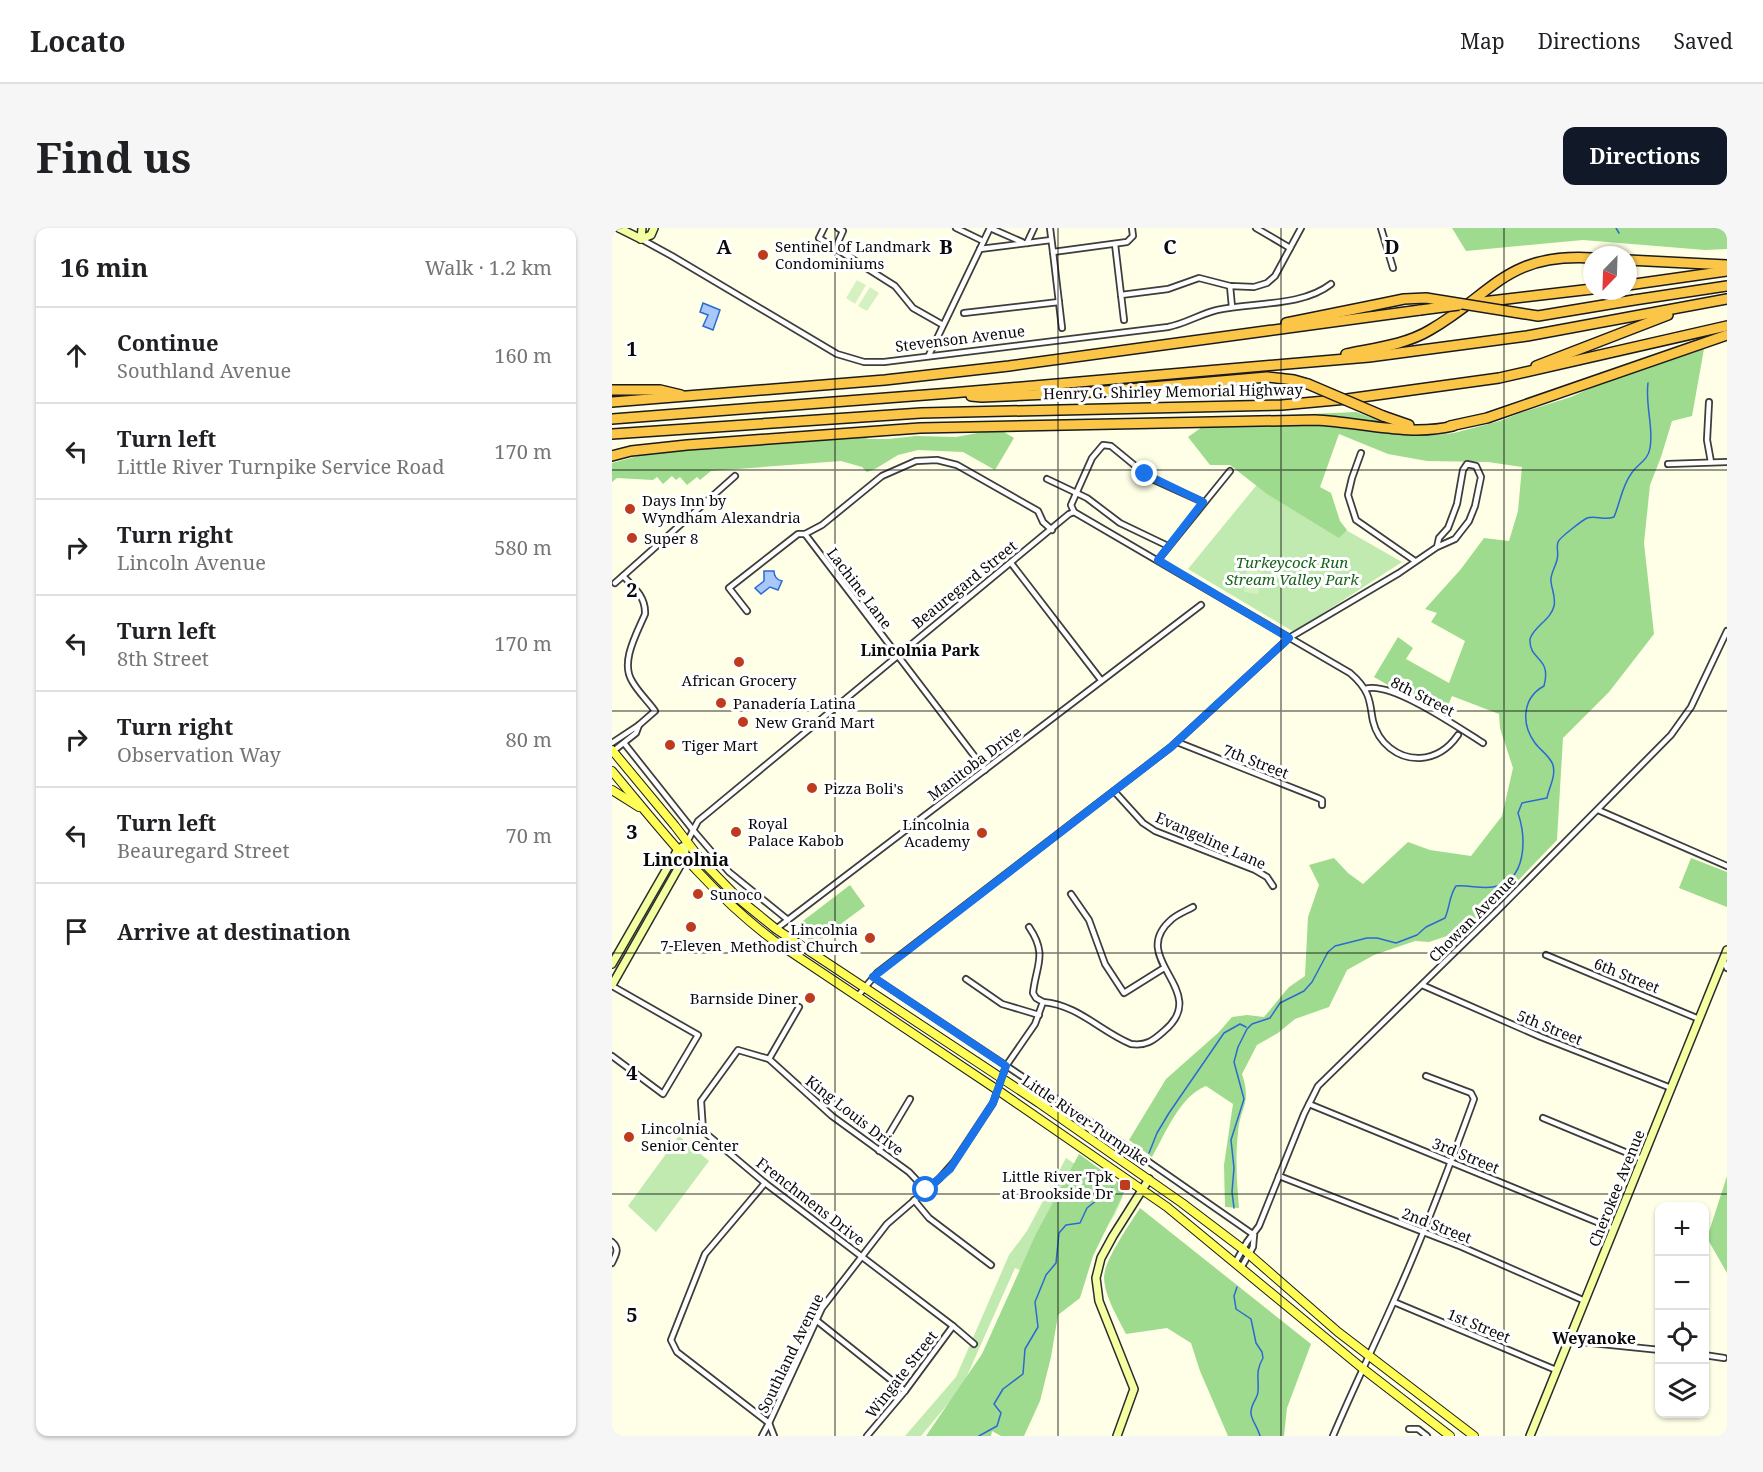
<!DOCTYPE html>
<html lang="en">
<head>
<meta charset="utf-8">
<style>
	body { margin:0; font-family:"Noto Serif",serif; background:#f6f6f6; color:#202124 }
	.controls { position:absolute; right:18px; bottom:18px; display:grid; overflow:hidden; border-radius:12px; box-shadow:0 2px 4px #0004 }
	.controls button { width:54px; height:54px; display:grid; place-items:center; padding:0; border:0; border-bottom:2px solid #e0e0e0; background:#fff; color:#202124; font:30px sans-serif }
	.compass { position:absolute; left:971px; top:18px; width:54px; height:54px; border-radius:50%; background:#fff; box-shadow:0 2px 4px #0004; rotate:203deg }
	.stop { position:absolute; width:18px; height:18px; margin:-14px; border:4px solid #1a73e8; border-radius:50%; background:#fff }
	.stop.end { background:#1a73e8; border-color:#fff; box-shadow:0 2px 6px #0008 }
	.list { margin:0; padding:0; list-style:none }
	h2 { display:flex; justify-content:space-between; align-items:center; height:78px; margin:0; padding:0 24px; font-size:26px }
	h2 small { font-size:20px; font-weight:400; color:#757577 }
	.list li { display:grid; grid-template-columns:39px 1fr auto; gap:18px; align-items:center; box-sizing:border-box; height:96px; padding:0 24px; border-top:2px solid #e0e0e0 }
	.list b { display:block; font-size:22px; white-space:nowrap }
	.list p { margin:0; font-size:20px; white-space:nowrap; color:#757577 }
	.list em { font-size:20px; font-style:normal; color:#757577 }
	.icon { flex:none; width:33px; height:33px; fill:none; stroke:currentColor; stroke-width:2; stroke-linecap:round; stroke-linejoin:round }
	.map { position:relative; flex:none; width:1115px; height:1208px; overflow:hidden; border-radius:12px }
	header { display:flex; align-items:center; gap:36px; box-sizing:border-box; height:84px; padding:0 30px; background:#fff; border-bottom:2px solid #e0e0e0 }
	header strong { font-size:28px }
	nav { display:flex; gap:33px; margin-inline-start:auto; font-size:21px }
	.intro { display:flex; align-items:center; justify-content:space-between; box-sizing:border-box; height:144px; padding:0 36px }
	h1 { margin:0; font-size:42px }
	.button { padding:15px 27px; border-radius:12px; background:#111827; color:#fff; font-size:21px; font-weight:700 }
	main { display:flex; gap:36px; padding:0 36px }
	aside { flex:1; background:#fff; border-radius:12px; box-shadow:0 2px 4px #0004 }
	.map>svg:first-child { display:block }
</style>
</head>
<body>
<header>
<strong>Locato</strong>
<nav><a>Map</a><a>Directions</a><a>Saved</a></nav>
</header>
<div class="intro"><h1>Find us</h1><a class="button">Directions</a></div>
<main>
<aside>
<h2>16 min<small>Walk · 1.2 km</small></h2>
<ul class="list">
<li><svg class="icon" aria-label="ahead" viewBox="0 0 24 24"><path d="M12 20V5M6 11l6-6 6 6"/></svg><div><b>Continue</b><p>Southland Avenue</p></div><em>160 m</em></li>
<li><svg class="icon" aria-label="left" viewBox="0 0 24 24"><path d="M17 20v-9H6M10 6l-5 5 5 5"/></svg><div><b>Turn left</b><p>Little River Turnpike Service Road</p></div><em>170 m</em></li>
<li><svg class="icon" aria-label="right" viewBox="0 0 24 24"><path d="M7 20v-9h11M14 6l5 5-5 5"/></svg><div><b>Turn right</b><p>Lincoln Avenue</p></div><em>580 m</em></li>
<li><svg class="icon" aria-label="left" viewBox="0 0 24 24"><path d="M17 20v-9H6M10 6l-5 5 5 5"/></svg><div><b>Turn left</b><p>8th Street</p></div><em>170 m</em></li>
<li><svg class="icon" aria-label="right" viewBox="0 0 24 24"><path d="M7 20v-9h11M14 6l5 5-5 5"/></svg><div><b>Turn right</b><p>Observation Way</p></div><em>80 m</em></li>
<li><svg class="icon" aria-label="left" viewBox="0 0 24 24"><path d="M17 20v-9H6M10 6l-5 5 5 5"/></svg><div><b>Turn left</b><p>Beauregard Street</p></div><em>70 m</em></li>
<li><svg class="icon" aria-label="arrive" viewBox="0 0 24 24"><path d="M6 21V4h12l-3 4 3 4H6"/></svg><div><b>Arrive at destination</b></div></li>
</ul>
</aside>
<div class="map">
<svg width="1115" height="1208" viewBox="0 0 1115 1208">
	<rect width="100%" height="100%" fill="#feffe6"/>
	<!-- green -->
	<g fill="#c0eaaf">
		<path d="M648,253L790,334L682,404L576,341Z"/>
		<path d="M67,908L97,933L44,1004L16,978Z"/>
		<path d="M454,930L511,968L503,986L456,1062L403,1040L350,1159L309,1208H293L344,1149L397,1027L415,1003Z"/>
	</g>
	<!-- forest -->
	<g fill="#9edb8e">
		<path d="M840,0H1115V21L1093,22L971,12L854,23Z"/>
		<path d="M1092,121L1080,188L1060,193L1049,229L1038,257L1032,315L1042,406L997,464L951,510L945,612L867,693L835,708L817,714L803,713L762,727L735,742L717,779L683,791L666,805L645,817L630,846C640,876 628,878 626,905C623,930 625,955 627,980L613,979L612,937L621,876L594,858C567,869 554,905 540,929L517,912L554,851L606,805L620,789L635,787L652,789L677,759L693,748L696,689L707,657L697,637L722,630L736,645L751,656L796,614L818,622L859,628L890,588L901,540L888,500L887,486L840,468L830,492L774,460L776,457L762,449L786,409L801,420L794,431L837,455L853,413L819,394L825,385L813,381L849,341L872,310L897,313L906,283L910,239L876,234L815,233L776,226L727,206L708,259L719,265L728,293L735,302L727,310L655,266L618,237H598L576,209L603,190L744,184L768,193L787,202L823,207L842,205L888,193L908,185L959,169L992,154Z"/>
		<path d="M387,201L402,210L383,242L351,224L306,222L286,227L263,241L255,244L250,239L229,233L99,243L88,252L85,249L75,257L68,249L64,252L60,248L51,256L45,249L41,252L5,250L0,254V235L37,225L227,205L258,211H276L304,208L344,209Z"/>
		<path d="M1079,630L1115,644V679L1067,660Z"/>
		<path d="M238,657L253,678L202,716L183,699Z"/>
		<path d="M467,926L514,960L481,1028L468,1070L446,1087L439,1129L428,1173L412,1208H389L380,1203L379,1208H314L370,1126L424,1006Z"/>
		<path d="M1115,948V1045L1095,1010Z"/>
		<path d="M528,980L699,1116L675,1180L672,1208H616L588,1143L579,1115L555,1100L514,1106C506,1090 493,1069 492,1050C492,1032 518,996 528,980Z"/>
	</g>
	<!-- pitch -->
	<g fill="#d5f1c1">
		<path d="M245,52L254,57L243,76L234,70Z"/>
		<path d="M258,59L267,65L255,83L246,78Z"/>
		<path d="M635,342L649,344L646,366L632,364Z"/>
	</g>
	<!-- water -->
	<g fill="#a8c8f9" stroke="#2c69d3" stroke-width="1.5">
		<path d="M91,75L108,82L101,102L91,98L96,87L88,84Z"/>
		<path d="M152,343H162C162,348 165,352 170,353L166,362L158,359L149,366L143,360L152,353Z"/>
	</g>
	<g fill="none" stroke-linecap="round" stroke-linejoin="round">
		<!-- stream -->
		<g stroke="#2c69d3" stroke-width="1.5">
			<path d="M1004,0L1007,5"/>
			<path d="M537,925L545,905L557,885L612,805L628,796L634,799"/>
			<path d="M622,980L620,964L622,940L619,912L632,871L622,834L626,819L635,801L640,796L658,790L668,775L692,763L700,754L716,724L723,718L755,710H765L784,715L805,707L814,699L833,690C838,679 837,668 844,658C857,657 869,661 881,659C916,653 914,609 906,585L910,575L935,570C937,559 944,549 941,537C938,528 929,523 923,515C909,496 910,470 932,458C940,428 917,434 918,411C922,398 939,392 942,378C944,370 940,362 939,354C938,346 943,340 945,332C947,326 944,319 946,314C947,310 971,292 975,290C984,287 992,293 1002,289C1008,275 1010,258 1019,246C1025,236 1036,233 1038,220C1042,200 1033,178 1036,155"/>
			<path d="M625,1059L622,1068L624,1081L639,1091L644,1115L650,1124L651,1130C643,1144 647,1149 646,1163C646,1171 638,1176 639,1186C640,1193 646,1200 648,1208"/>
			<path d="M367,1208L385,1198L389,1185L382,1176L391,1161L411,1146L413,1121L426,1099L423,1074L434,1047L444,1035L447,1005L454,997L468,995L475,980L500,960"/>
		</g>
		<defs>
			<g id="street">
				<path d="M212,0L207,10L283,58L301,80L331,97"/>
				<path d="M344,0L371,13"/>
				<path d="M378,0L410,14"/>
				<path d="M438,0L441,24L515,14L521,8L520,0"/>
				<path d="M644,0L678,20"/>
				<path d="M769,0L781,40"/>
				<path d="M29,11L60,28L225,126L252,134H272L556,99C573,96 588,86 605,82C640,74 690,79 719,56"/>
				<path d="M415,15L422,0"/>
				<path d="M503,16L512,92"/>
				<path d="M223,21L231,3L226,0"/>
				<path d="M368,21L439,12"/>
				<path d="M441,24L450,100"/>
				<path d="M618,58L620,79"/>
				<path d="M509,67L556,61L587,50L618,58L642,59L655,55L663,48L689,0"/>
				<path d="M352,85L447,74"/>
				<path d="M317,127L378,0"/>
				<path d="M1097,174L1095,212L1099,234"/>
				<path d="M749,225L740,250L736,267L744,292L803,333"/>
				<path d="M1056,236L1115,234"/>
				<path d="M435,251L475,270L508,295L556,318"/>
				<path d="M462,284L738,445C745,451 751,457 755,466C759,475 759,484 761,493C766,515 786,531 808,530C825,529 837,520 846,507"/>
				<path d="M462,284L459,277L480,230L491,217L499,218L538,250L591,274"/>
				<path d="M193,306L373,542"/>
				<path d="M546,332L618,243"/>
				<path d="M399,335L489,452"/>
				<path d="M3,355L123,248"/>
				<path d="M135,383L117,360L186,306H193L210,297L270,248L304,233L325,232L345,237L426,283L431,294L440,302"/>
				<path d="M753,461C778,452 847,500 871,515"/>
				<path d="M565,514L706,570L710,572V577"/>
				<path d="M0,515L27,497L43,483C36,473 26,464 20,453C8,434 25,405 33,386C34,369 22,359 11,348"/>
				<path d="M12,515L81,602L117,644L176,692"/>
				<path d="M0,524L24,505L27,497"/>
				<path d="M502,563L531,595L543,603L643,642L655,649L661,658"/>
				<path d="M986,582L1115,638"/>
				<path d="M75,614L86,593L97,584L457,286L462,284"/>
				<path d="M459,666L477,692L493,736L512,765L552,740"/>
				<path d="M164,701L589,377"/>
				<path d="M934,727L1087,791"/>
				<path d="M1111,731L1115,740"/>
				<path d="M261,749L504,911L642,1007"/>
				<path d="M354,751L390,776L427,787"/>
				<path d="M810,757L929,809L1059,860"/>
				<path d="M0,758L86,807L51,866L0,828"/>
				<path d="M245,769L265,745L559,519L677,410L787,345L825,319L843,311L857,293L863,278L869,249L864,238L855,236L851,242L845,276L836,300L827,310L825,319"/>
				<path d="M431,774C466,777 488,803 519,816C534,818 541,813 552,803C601,762 513,731 560,691C566,686 574,683 581,679"/>
				<path d="M157,831L187,779"/>
				<path d="M697,876L1002,1001"/>
				<path d="M931,890L1030,931"/>
				<path d="M267,923L298,871"/>
				<path d="M667,948L850,1019L973,1073"/>
				<path d="M153,955L93,1026L59,1112L65,1124L157,1195L162,1208"/>
				<path d="M314,962L297,944L220,888L157,831L126,822L89,873L91,903L153,955L341,1098L362,1116"/>
				<path d="M302,972L317,990L379,1037"/>
				<path d="M0,1014C8,1021 4,1026 0,1035"/>
				<path d="M623,1035L635,1014L647,998L692,886L706,858L886,682L1059,507L1079,479L1115,403"/>
				<path d="M629,1040L641,1019L642,1007"/>
				<path d="M782,1074L944,1142"/>
				<path d="M204,1092L293,1163"/>
				<path d="M957,1110L970,1114L1048,1122"/>
				<path d="M1092,1127L1112,1130"/>
				<path d="M797,1201H806L815,1208"/>
				<path d="M150,1208L157,1195L210,1080L275,996L327,951L342,934L381,875L394,838L423,796L431,774L424,770L421,765C424,737 436,727 417,699"/>
				<path d="M255,1208L293,1163L341,1098"/>
				<path d="M721,1208C740,1163 761,1120 781,1075C811,1009 837,940 862,871L859,865L814,848"/>
			</g>
			<g id="secondary">
				<path d="M7,0L29,11"/>
				<path d="M29,11L39,7L42,0"/>
				<path d="M29,11L30,0"/>
				<path d="M0,736L65,623L70,619"/>
				<path d="M0,757L72,630L74,615"/>
				<path d="M505,1208L522,1161L487,1073L484,1050L489,1030L501,1008L537,951"/>
				<path d="M918,1208L1115,722"/>
			</g>
			<g id="primary">
				<path d="M0,522L63,598L89,632L127,671L164,701L427,875L570,975L632,1022L726,1104L862,1208"/>
				<path d="M0,543C51,604 97,664 161,712L387,863L555,979L750,1140L838,1208"/>
				<path d="M0,562L27,579"/>
			</g>
			<g id="highway">
				<path d="M1016,32L1115,37"/>
				<path d="M1016,57L1115,43"/>
				<path d="M1022,72L1115,58"/>
				<path d="M870,74L980,61"/>
				<path d="M674,95L758,78"/>
				<path d="M734,126C762,120 793,117 818,102C882,65 894,25 980,30"/>
				<path d="M924,138L1056,87"/>
				<path d="M0,162H48L69,167"/>
				<path d="M359,168L370,169L482,164L655,149L682,152L696,156"/>
				<path d="M0,174L273,152L397,138L808,82"/>
				<path d="M771,188L797,197"/>
				<path d="M0,191L339,165L757,129L915,108L1115,71"/>
				<path d="M838,198L875,190L1115,107"/>
				<path d="M0,206L309,185L670,177L735,171L887,150L1115,98"/>
				<path d="M0,228L19,223L75,217L308,200L703,192C749,194 797,209 841,198"/>
			</g>
		</defs>
		<!-- street casing -->
		<use href="#street" stroke="#3d3d3d" stroke-width="8"/>
		<!-- secondary casing -->
		<use href="#secondary" stroke="#2c2c2c" stroke-width="10"/>
		<!-- primary casing -->
		<use href="#primary" stroke="#1b1b1b" stroke-width="10"/>
		<!-- highway casing -->
		<use href="#highway" stroke="#1b1b1b" stroke-width="12"/>
		<!-- street -->
		<use href="#street" stroke="#fff" stroke-width="4.5"/>
		<!-- secondary -->
		<use href="#secondary" stroke="#f3ffa1" stroke-width="7"/>
		<!-- primary -->
		<use href="#primary" stroke="#fffe56" stroke-width="8"/>
		<!-- highway -->
		<use href="#highway" stroke="#fbc548" stroke-width="9"/>
		<defs>
			<g id="highway-bridge">
				<path d="M758,78L792,71L814,70L926,88L1022,72"/>
				<path d="M808,82L847,77"/>
				<path d="M696,156L771,188"/>
			</g>
		</defs>
		<!-- highway-bridge casing -->
		<use href="#highway-bridge" stroke="#1b1b1b" stroke-width="12" stroke-linecap="butt"/>
		<!-- highway-bridge -->
		<use href="#highway-bridge" stroke="#fbc548" stroke-width="9"/>
	</g>
	<g fill="none" stroke-linecap="round" stroke-linejoin="round">
		<!-- route -->
		<path stroke="#1a73e8" stroke-width="8" d="M314,962L338,941L381,875L394,838L261,749L559,519L677,410L546,332L591,274L533,246"/>
	</g>
	<!-- grid -->
	<path fill="none" stroke="#0a0a0a" stroke-width="1.5" stroke-opacity="0.55" d="M223,0V1208M446,0V1208M669,0V1208M892,0V1208M0,242H1115M0,483H1115M0,725H1115M0,966H1115"/>
	<!-- markers -->
	<g fill="#be3c1d" stroke="#fff" stroke-width="2">
		<circle cx="151" cy="27" r="6"/>
		<circle cx="18" cy="281" r="6"/>
		<circle cx="20" cy="310" r="6"/>
		<circle cx="127" cy="434" r="6"/>
		<circle cx="109" cy="475" r="6"/>
		<circle cx="131" cy="494" r="6"/>
		<circle cx="58" cy="517" r="6"/>
		<circle cx="200" cy="560" r="6"/>
		<circle cx="124" cy="604" r="6"/>
		<circle cx="370" cy="605" r="6"/>
		<circle cx="86" cy="666" r="6"/>
		<circle cx="79" cy="699" r="6"/>
		<circle cx="258" cy="710" r="6"/>
		<circle cx="198" cy="770" r="6"/>
		<circle cx="17" cy="909" r="6"/>
		<rect x="507" y="951" width="12" height="12" rx="3"/>
	</g>
	<g text-anchor="middle" dominant-baseline="central" stroke-width="6" stroke-linejoin="round" paint-order="stroke">
		<!-- poi labels -->
		<g font-size="15" fill="#0a0a0a" stroke="#fff" text-anchor="start">
			<text x="163" y="18">Sentinel of Landmark<tspan x="163" dy="17">Condominiums</tspan></text>
			<text x="30" y="272">Days Inn by<tspan x="30" dy="17">Wyndham Alexandria</tspan></text>
			<text x="32" y="310">Super 8</text>
			<text x="127" y="452" text-anchor="middle">African Grocery</text>
			<text x="121" y="475">Panadería Latina</text>
			<text x="143" y="494">New Grand Mart</text>
			<text x="70" y="517">Tiger Mart</text>
			<text x="212" y="560">Pizza Boli's</text>
			<text x="136" y="595">Royal<tspan x="136" dy="17">Palace Kabob</tspan></text>
			<text x="358" y="596" text-anchor="end">Lincolnia<tspan x="358" dy="17">Academy</tspan></text>
			<text x="98" y="666">Sunoco</text>
			<text x="246" y="701" text-anchor="end">Lincolnia<tspan x="246" dy="17">Methodist Church</tspan></text>
			<text x="79" y="717" text-anchor="middle">7-Eleven</text>
			<text x="186" y="770" text-anchor="end">Barnside Diner</text>
			<text x="29" y="900">Lincolnia<tspan x="29" dy="17">Senior Center</tspan></text>
			<text x="501" y="948" text-anchor="end">Little River Tpk<tspan x="501" dy="17">at Brookside Dr</tspan></text>
		</g>
		<!-- street labels -->
		<g font-size="15" fill="#0a0a0a" stroke="#fff">
			<text transform="translate(348 110) rotate(-7)">Stevenson Avenue</text>
			<text transform="translate(561 163) rotate(-1)">Henry G. Shirley Memorial Highway</text>
			<text transform="translate(352 356) rotate(-39)">Beauregard Street</text>
			<text transform="translate(248 360) rotate(53)">Lachine Lane</text>
			<text transform="translate(811 468) rotate(27)">8th Street</text>
			<text transform="translate(644 533) rotate(21)">7th Street</text>
			<text transform="translate(362 535) rotate(-37)">Manitoba Drive</text>
			<text transform="translate(599 612) rotate(24)">Evangeline Lane</text>
			<text transform="translate(860 690) rotate(-45)">Chowan Avenue</text>
			<text transform="translate(1015 747) rotate(22)">6th Street</text>
			<text transform="translate(938 799) rotate(22)">5th Street</text>
			<text transform="translate(243 887) rotate(38)">King Louis Drive</text>
			<text transform="translate(474 892) rotate(34)">Little River Turnpike</text>
			<text transform="translate(854 927) rotate(22)">3rd Street</text>
			<text transform="translate(1004 960) rotate(-68)">Cherokee Avenue</text>
			<text transform="translate(199 973) rotate(38)">Frenchmens Drive</text>
			<text transform="translate(825 997) rotate(21)">2nd Street</text>
			<text transform="translate(867 1097) rotate(22)">1st Street</text>
			<text transform="translate(178 1125) rotate(-64)">Southland Avenue</text>
			<text transform="translate(289 1146) rotate(-52)">Wingate Street</text>
		</g>
		<!-- park labels -->
		<g font-size="15" font-style="italic" fill="#19631b" stroke="#fff">
			<text x="680" y="334">Turkeycock Run<tspan x="680" dy="17">Stream Valley Park</tspan></text>
		</g>
		<!-- neighbourhood labels -->
		<g font-size="16" font-weight="bold" fill="#0a0a0a" stroke="#fff">
			<text x="308" y="422">Lincolnia Park</text>
			<text x="982" y="1110">Weyanoke</text>
		</g>
		<!-- quarter labels -->
		<g font-size="18" font-weight="bold" fill="#0a0a0a" stroke="#fff">
			<text x="74" y="631">Lincolnia</text>
		</g>
	</g>
	<g font-size="20" text-anchor="middle" font-weight="bold" fill="#0a0a0a" stroke="#fff" stroke-width="6" stroke-linejoin="round" paint-order="stroke">
		<text x="112" y="26">A</text>
		<text x="334" y="26">B</text>
		<text x="558" y="26">C</text>
		<text x="780" y="26">D</text>
		<text x="20" y="128">1</text>
		<text x="20" y="369">2</text>
		<text x="20" y="611">3</text>
		<text x="20" y="852">4</text>
		<text x="20" y="1094">5</text>
	</g>
</svg>
<div class="controls">
<button>+</button>
<button>−</button>
<button><svg class="icon" aria-label="locate" viewBox="0 0 24 24"><circle cx="12" cy="12" r="6"/><path d="M12 2v4M12 18v4M2 12h4M18 12h4"/></svg></button>
<button><svg class="icon" aria-label="layers" viewBox="0 0 24 24"><path d="M12 4l9 5-9 5-9-5zM3 14l9 5 9-5"/></svg></button>
</div>
<svg class="compass" viewBox="-18 -18 36 36"><path d="M0-13l5 13h-10z" fill="#e53935"/><path d="M0 13l5-13h-10z" fill="#757577"/></svg>
<div class="stop" style="left:314px;top:962px"></div>
<div class="stop end" style="left:533px;top:246px"></div>
</div>
</main>
</body>
</html>
